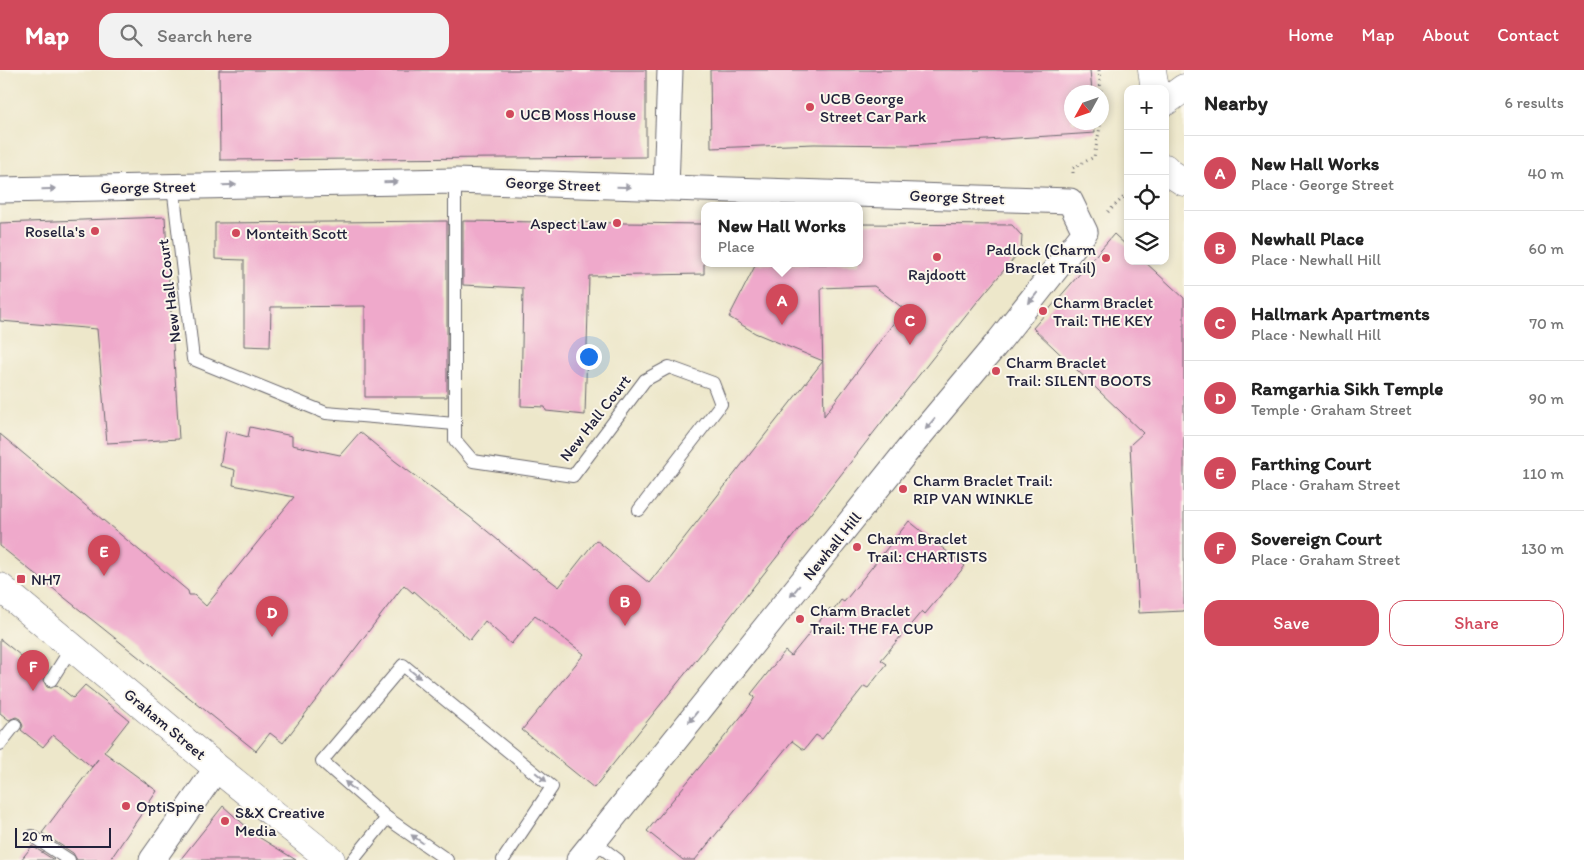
<!DOCTYPE html>
<html lang="en">
<head>
<meta charset="utf-8">
<style>
	body { margin:0; font-family:Itim,sans-serif; background:#f2f2f2; color:#222 }
	.controls { position:absolute; right:15px; top:15px; display:grid; overflow:hidden; border-radius:10px; box-shadow:0 2px 8px #0003 }
	.controls button { width:45px; height:45px; display:grid; place-items:center; padding:0; border:0; border-bottom:1px solid #e0e0e0; background:#fff; color:#222; font:25px sans-serif }
	.compass { position:absolute; left:1064px; top:15px; width:45px; height:45px; border-radius:50%; background:#fff; box-shadow:0 2px 8px #0003; rotate:230deg }
	.scale { position:absolute; left:15px; bottom:12px; width:96px; box-sizing:border-box; padding-left:5px; border:2px solid #22223b; border-top:0; font-size:14px; line-height:18px; white-space:nowrap; color:#22223b; -webkit-text-stroke:4px #fbf7ec; paint-order:stroke }
	.you { position:absolute; left:588px; top:286px; width:18px; height:18px; margin:-12px; border:4px solid #fff; border-radius:50%; background:#1a73e8; box-shadow:0 0 0 8px #1a73e833 }
	.badge { display:grid; place-items:center; width:32px; height:32px; border-radius:50%; background:#d1495b; color:#fff; font-size:16px; font-weight:700 }
	.pin { position:absolute; translate:-50% -41px; filter:drop-shadow(0 1px 2px #0008) }
	.pin::after { content:''; position:absolute; top:26px; width:18px; height:15px; background:inherit; clip-path:polygon(0 0,100% 0,50% 100%) }
	.popup { position:absolute; left:701px; top:132px; width:162px; height:65px; box-sizing:border-box; display:grid; place-content:center; border-radius:10px; background:#fff; filter:drop-shadow(0 1px 4px #0005); font-size:16px; white-space:nowrap; color:#767676 }
	.popup b { font-size:19px; color:#222 }
	.popup::after { content:''; position:absolute; left:50%; top:100%; margin-left:-10px; border:10px solid transparent; border-top-color:#fff }
	.list { margin:0; padding:0; list-style:none }
	h2 { display:flex; justify-content:space-between; align-items:center; height:65px; margin:0; padding:0 20px; font-size:21px }
	h2 small { font-size:16px; font-weight:400; color:#767676 }
	.list li { display:grid; grid-template-columns:32px 1fr auto; gap:15px; align-items:center; box-sizing:border-box; height:75px; padding:0 20px; border-top:1px solid #e0e0e0 }
	.list b { display:block; font-size:19px; white-space:nowrap }
	.list p { margin:0; font-size:16px; white-space:nowrap; color:#767676 }
	.list em { font-size:16px; font-style:normal; color:#767676 }
	.actions { display:flex; gap:10px; padding:15px 20px }
	.actions a { flex:1; padding:11px 0; border:1px solid #d1495b; border-radius:15px; text-align:center; font-size:18px; color:#d1495b }
	.actions .main { background:#d1495b; color:#fff }
	.icon { flex:none; width:28px; height:28px; fill:none; stroke:currentColor; stroke-width:2; stroke-linecap:round; stroke-linejoin:round }
	.map { position:relative; flex:none; width:1184px; height:790px; overflow:hidden }
	header { display:flex; align-items:center; gap:30px; box-sizing:border-box; height:70px; padding:0 25px; background:#d1495b; color:#fff }
	header strong { font-size:24px }
	nav { display:flex; gap:28px; margin-inline-start:auto; font-size:18px }
	.search { width:350px; height:45px; background:#f2f2f2; display:flex; align-items:center; gap:12px; box-sizing:border-box; padding:0 18px; border-radius:15px; color:#767676; font-size:19px }
	main { display:flex }
	aside { flex:1; background:#fff }
	.map>svg:first-child { display:block }
</style>
</head>
<body>
<header>
<strong>Map</strong>
<div class="search"><svg class="icon" aria-label="search" viewBox="0 0 24 24"><circle cx="10" cy="10" r="6"/><path d="M15 15l6 6"/></svg>Search here</div>
<nav><a>Home</a><a>Map</a><a>About</a><a>Contact</a></nav>
</header>
<main>
<div class="map">
<svg width="1184" height="790" viewBox="0 0 1184 790">
	<rect width="100%" height="100%" fill="#fbf7ec"/>
	<filter id="ink" filterUnits="userSpaceOnUse"><feTurbulence type="fractalNoise" baseFrequency=".02" numOctaves="2"/><feDisplacementMap in="SourceGraphic" scale="10" xChannelSelector="R" yChannelSelector="G"/><feConvolveMatrix kernelMatrix="1 2 1 2 8 2 1 2 1" color-interpolation-filters="sRGB"/></filter>
	<filter id="wash" filterUnits="userSpaceOnUse"><feTurbulence type="fractalNoise" baseFrequency=".0096" numOctaves="4" result="noise"/><feDisplacementMap in="SourceGraphic" scale="20" xChannelSelector="R" yChannelSelector="G"/><feGaussianBlur stdDeviation="1.12" result="paint"/><feColorMatrix in="noise" values="0 0 0 0 0 0 0 0 0 0 0 0 0 0 0 0 0 1.4 0 .05"/><feComposite in="paint" operator="in"/></filter>
	<g filter="url(#wash)">
		<rect width="100%" height="100%" fill="#ede7ca"/>
		<g id="blocks">
			<!-- building -->
			<g fill="#efa9cb" fill-rule="evenodd">
				<path d="M219,0H646V87L220,90Z"/>
				<path d="M710,0H1090L1092,22H1072V52H1094L1095,63L910,75L814,74L711,78Z"/>
				<path d="M165,147L179,369L107,373L97,259L0,251V153Z"/>
				<path d="M447,151V327H365V236L271,237L270,277L244,276V190L215,189V153Z"/>
				<path d="M463,151L704,154V204L589,206L585,345L546,341L545,337L521,336L523,218L463,215Z"/>
				<path d="M860,154L1012,155L1022,166L1021,180L977,232L889,343L716,565L594,718L522,660L584,584L535,546L511,574L485,551L470,570L414,521L413,523L404,515L283,673L270,663L256,681L0,476V364L188,521L189,525H194L206,536L294,427L233,415L235,400L220,396L226,361L248,367L250,357L292,366V375L340,385L360,362L395,391L470,447L533,499L534,498L559,517L596,470L649,513L823,291L755,263L729,247L756,194H860ZM874,216L904,239L824,346L821,218Z"/>
				<path d="M1114,164L1128,177V191H1144L1184,228V541L1139,543L1130,375L1143,363L1033,258Z"/>
				<path d="M909,451L965,496L925,544L922,541L881,590L887,594L868,618L864,616L822,669L816,665L804,680L792,671L695,790H683L647,761L749,637L755,627L751,624L785,581L791,586L830,538L833,541L841,530L844,532Z"/>
				<path d="M0,569L45,605L43,610L47,617L51,618L57,615L73,628L85,615L129,650L104,682L157,721L110,790H77L73,783L42,763L98,689L92,697L53,665L43,677L21,660L23,656L20,649L16,647L9,650L0,643Z"/>
				<path d="M223,736L257,766L296,790H180Z"/>
				<path d="M32,776L54,790H21Z"/>
			</g>
		</g>
	</g>
	<g filter="url(#ink)">
		<use href="#blocks" fill-opacity="0" stroke="#69676d" stroke-width="1"/>
		<g fill="none" stroke-linecap="round" stroke-linejoin="round">
			<defs>
				<g id="service">
					<path d="M455,111V370L473,391L573,406L645,310L669,297L713,313L721,334L639,440"/>
					<path d="M173,116L193,289L326,343L455,354"/>
					<path d="M51,610L72,577"/>
					<path d="M0,674L15,655"/>
					<path d="M32,766L69,790"/>
					<path d="M593,771L618,790"/>
					<path d="M353,790L387,748"/>
					<path d="M447,790L387,748L322,691L403,595L552,717L503,790"/>
				</g>
				<g id="minor">
					<path d="M666,118L670,0"/>
					<path d="M0,120L455,111L1070,131L1085,162L999,271L911,376L579,790"/>
					<path d="M152,790L217,698"/>
				</g>
				<path id="tertiary" d="M0,517L217,698L331,790"/>
				<g id="secondary">
					<path d="M1152,0L1155,19"/>
					<path d="M1165,32L1184,18"/>
					<path d="M1165,98L1170,103L1184,112"/>
				</g>
			</defs>
			<!-- service casing -->
			<use href="#service" stroke="#69676d" stroke-width="14"/>
			<!-- minor casing -->
			<use href="#minor" stroke="#69676d" stroke-width="27"/>
			<!-- tertiary casing -->
			<use href="#tertiary" stroke="#69676d" stroke-width="29"/>
			<!-- secondary casing -->
			<use href="#secondary" stroke="#69676d" stroke-width="29"/>
			<!-- path -->
			<g stroke="#69676d" stroke-width="3" stroke-dasharray="1 4" stroke-linecap="butt">
				<path d="M1099,0L1101,22"/>
				<path d="M1102,30L1103,41L1102,47"/>
				<path d="M1073,103V98L1094,87L1101,52"/>
				<path d="M1108,142L1128,123"/>
			</g>
			<!-- service -->
			<use href="#service" stroke="#fff" stroke-width="12"/>
			<!-- minor -->
			<use href="#minor" stroke="#fff" stroke-width="25"/>
			<!-- tertiary -->
			<use href="#tertiary" stroke="#fff" stroke-width="28"/>
			<!-- secondary -->
			<use href="#secondary" stroke="#fff" stroke-width="28"/>
		</g>
		<!-- one-way arrows -->
		<defs><path id="oneway-solid" d="M-6-.8H1V-3.2L6.5 0L1 3.2V.8H-6Z" transform="scale(1.25)"/></defs>
		<g fill="#9c9ca7">
			<use href="#oneway-solid" transform="translate(391 112) rotate(-1)"/>
			<use href="#oneway-solid" transform="translate(229 115) rotate(-1)"/>
			<use href="#oneway-solid" transform="translate(624 117) rotate(2)"/>
			<use href="#oneway-solid" transform="translate(49 119) rotate(-1)"/>
			<use href="#oneway-solid" transform="translate(1033 228) rotate(129)"/>
			<use href="#oneway-solid" transform="translate(930 354) rotate(130)"/>
			<use href="#oneway-solid" transform="translate(795 521) rotate(129)"/>
			<use href="#oneway-solid" transform="translate(415 604) rotate(39)"/>
			<use href="#oneway-solid" transform="translate(693 647) rotate(129)"/>
			<use href="#oneway-solid" transform="translate(541 707) rotate(39)"/>
			<use href="#oneway-solid" transform="translate(350 716) rotate(-139)"/>
			<use href="#oneway-solid" transform="translate(417 769) rotate(-145)"/>
		</g>
	</g>
	<!-- markers -->
	<g fill="#d1495b" stroke="#fbf7ec" stroke-width="2">
		<circle cx="810" cy="37" r="5"/>
		<circle cx="510" cy="44" r="5"/>
		<circle cx="617" cy="153" r="5"/>
		<circle cx="95" cy="161" r="5"/>
		<circle cx="236" cy="163" r="5"/>
		<circle cx="937" cy="187" r="5"/>
		<circle cx="1106" cy="188" r="5"/>
		<circle cx="1043" cy="241" r="5"/>
		<circle cx="996" cy="301" r="5"/>
		<circle cx="903" cy="419" r="5"/>
		<circle cx="857" cy="477" r="5"/>
		<rect x="16" y="504" width="10" height="10" rx="2.5"/>
		<circle cx="800" cy="549" r="5"/>
		<circle cx="126" cy="736" r="5"/>
		<circle cx="225" cy="751" r="5"/>
	</g>
	<g text-anchor="middle" dominant-baseline="central" stroke-width="4" stroke-linejoin="round" paint-order="stroke">
		<!-- poi labels -->
		<g font-size="16" fill="#22223b" stroke="#fbf7ec" text-anchor="start">
			<text x="820" y="28">UCB George<tspan x="820" dy="18">Street Car Park</tspan></text>
			<text x="520" y="44">UCB Moss House</text>
			<text x="607" y="153" text-anchor="end">Aspect Law</text>
			<text x="85" y="161" text-anchor="end">Rosella's</text>
			<text x="246" y="163">Monteith Scott</text>
			<text x="1096" y="179" text-anchor="end">Padlock (Charm<tspan x="1096" dy="18">Braclet Trail)</tspan></text>
			<text x="937" y="204" text-anchor="middle">Rajdoott</text>
			<text x="1053" y="232">Charm Braclet<tspan x="1053" dy="18">Trail: THE KEY</tspan></text>
			<text x="1006" y="292">Charm Braclet<tspan x="1006" dy="18">Trail: SILENT BOOTS</tspan></text>
			<text x="913" y="410">Charm Braclet Trail:<tspan x="913" dy="18">RIP VAN WINKLE</tspan></text>
			<text x="867" y="468">Charm Braclet<tspan x="867" dy="18">Trail: CHARTISTS</tspan></text>
			<text x="31" y="509">NH7</text>
			<text x="810" y="540">Charm Braclet<tspan x="810" dy="18">Trail: THE FA CUP</tspan></text>
			<text x="136" y="736">OptiSpine</text>
			<text x="235" y="742">S&amp;X Creative<tspan x="235" dy="18">Media</tspan></text>
		</g>
		<!-- street labels -->
		<g font-size="16" fill="#22223b" stroke="#fbf7ec">
			<text transform="translate(553 114) rotate(2)">George Street</text>
			<text transform="translate(148 117) rotate(-1)">George Street</text>
			<text transform="translate(957 127) rotate(2)">George Street</text>
			<text transform="translate(169 221) rotate(-97)">New Hall Court</text>
			<text transform="translate(595 348) rotate(-52)">New Hall Court</text>
			<text transform="translate(832 476) rotate(-51)">Newhall Hill</text>
			<text transform="translate(165 654) rotate(40)">Graham Street</text>
		</g>
	</g>
</svg>
<div class="controls">
<button>+</button>
<button>−</button>
<button><svg class="icon" aria-label="locate" viewBox="0 0 24 24"><circle cx="12" cy="12" r="6"/><path d="M12 2v4M12 18v4M2 12h4M18 12h4"/></svg></button>
<button><svg class="icon" aria-label="layers" viewBox="0 0 24 24"><path d="M12 4l9 5-9 5-9-5zM3 14l9 5 9-5"/></svg></button>
</div>
<svg class="compass" viewBox="-18 -18 36 36"><path d="M0-13l5 13h-10z" fill="#e53935"/><path d="M0 13l5-13h-10z" fill="#767676"/></svg>
<div class="scale">20 m</div>
<div class="you"></div>
<div class="pin badge" style="left:782px;top:255px">A</div>
<div class="popup"><b>New Hall Works</b>Place</div>
<div class="pin badge" style="left:625px;top:556px">B</div>
<div class="pin badge" style="left:910px;top:275px">C</div>
<div class="pin badge" style="left:272px;top:567px">D</div>
<div class="pin badge" style="left:104px;top:506px">E</div>
<div class="pin badge" style="left:33px;top:621px">F</div>
</div>
<aside>
<h2>Nearby<small>6 results</small></h2>
<ul class="list">
<li><span class="badge">A</span><div><b>New Hall Works</b><p>Place · George Street</p></div><em>40 m</em></li>
<li><span class="badge">B</span><div><b>Newhall Place</b><p>Place · Newhall Hill</p></div><em>60 m</em></li>
<li><span class="badge">C</span><div><b>Hallmark Apartments</b><p>Place · Newhall Hill</p></div><em>70 m</em></li>
<li><span class="badge">D</span><div><b>Ramgarhia Sikh Temple</b><p>Temple · Graham Street</p></div><em>90 m</em></li>
<li><span class="badge">E</span><div><b>Farthing Court</b><p>Place · Graham Street</p></div><em>110 m</em></li>
<li><span class="badge">F</span><div><b>Sovereign Court</b><p>Place · Graham Street</p></div><em>130 m</em></li>
</ul>
<div class="actions"><a class="main">Save</a><a>Share</a></div>
</aside>
</main>
</body>
</html>
